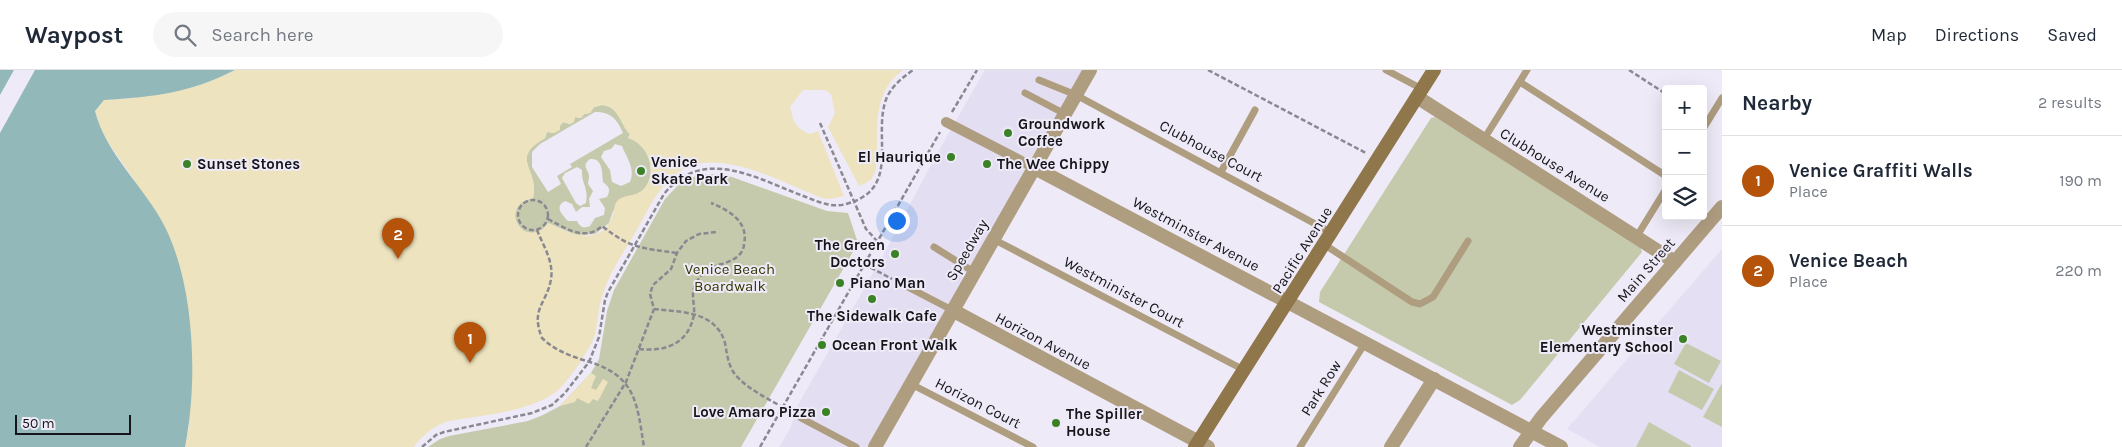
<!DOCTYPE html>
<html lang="en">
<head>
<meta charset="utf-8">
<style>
	body { margin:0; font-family:Karla,sans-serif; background:#f6f6f7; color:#1f2937 }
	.controls { position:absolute; right:15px; top:15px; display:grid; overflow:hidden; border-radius:5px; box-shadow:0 5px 20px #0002 }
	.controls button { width:45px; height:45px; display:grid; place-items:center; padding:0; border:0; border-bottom:1px solid #e0e1e3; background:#fff; color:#1f2937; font:25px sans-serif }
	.scale { position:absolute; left:15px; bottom:12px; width:116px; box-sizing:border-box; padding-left:5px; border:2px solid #161519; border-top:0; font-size:14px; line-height:18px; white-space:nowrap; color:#161519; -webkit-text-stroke:4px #eeeaf7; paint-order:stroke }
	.you { position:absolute; left:896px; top:150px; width:18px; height:18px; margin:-12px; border:4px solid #fff; border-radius:50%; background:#1a73e8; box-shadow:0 0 0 8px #1a73e833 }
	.badge { display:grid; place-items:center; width:32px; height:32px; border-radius:50%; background:#b45309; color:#fff; font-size:16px; font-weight:700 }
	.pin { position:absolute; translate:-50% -41px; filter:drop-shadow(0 1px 2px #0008) }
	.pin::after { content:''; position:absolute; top:26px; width:18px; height:15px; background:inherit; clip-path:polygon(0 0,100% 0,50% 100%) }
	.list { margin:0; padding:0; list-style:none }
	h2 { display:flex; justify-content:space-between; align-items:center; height:65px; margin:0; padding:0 20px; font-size:21px }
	h2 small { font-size:16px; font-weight:400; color:#747a83 }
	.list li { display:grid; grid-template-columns:32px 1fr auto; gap:15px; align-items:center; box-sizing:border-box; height:90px; padding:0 20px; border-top:1px solid #e0e1e3 }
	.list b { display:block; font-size:19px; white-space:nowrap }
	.list p { margin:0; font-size:16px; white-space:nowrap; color:#747a83 }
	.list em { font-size:16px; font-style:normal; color:#747a83 }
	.icon { flex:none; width:28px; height:28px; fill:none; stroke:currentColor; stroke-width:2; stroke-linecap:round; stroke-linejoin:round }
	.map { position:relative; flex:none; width:1722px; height:377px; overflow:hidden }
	header { display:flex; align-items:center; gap:30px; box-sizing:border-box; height:70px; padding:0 25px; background:#fff; border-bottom:1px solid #e0e1e3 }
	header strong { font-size:24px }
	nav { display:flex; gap:28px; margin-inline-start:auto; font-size:18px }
	.search { width:350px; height:45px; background:#f6f6f7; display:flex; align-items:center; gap:12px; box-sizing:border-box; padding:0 18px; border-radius:28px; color:#747a83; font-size:19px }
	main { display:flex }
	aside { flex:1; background:#fff }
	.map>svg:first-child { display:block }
</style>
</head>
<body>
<header>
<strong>Waypost</strong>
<div class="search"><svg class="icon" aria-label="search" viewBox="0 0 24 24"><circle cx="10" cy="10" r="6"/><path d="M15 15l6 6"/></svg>Search here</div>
<nav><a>Map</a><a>Directions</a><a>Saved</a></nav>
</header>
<main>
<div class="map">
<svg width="1722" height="377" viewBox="0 0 1722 377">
	<rect width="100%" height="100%" fill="#eeeaf7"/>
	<!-- built -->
	<path fill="#e3def1" d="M985,0H1082L868,377H779L790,359L799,333L884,184L933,91Z"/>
	<!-- education -->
	<path fill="#e5dff4" d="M1722,179V377H1600L1567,359Z"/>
	<!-- green -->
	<g fill="#c6caac" fill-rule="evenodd">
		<path d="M602,35C620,37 619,53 630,64L628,68C657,76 660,125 627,126L613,141L609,153L595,164L576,165L548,153C542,162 535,165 524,161C514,153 512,142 521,132L533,128C540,99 508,89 545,68L547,62L554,63L563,52L570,54L573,52L575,47L581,48L584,44L590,43L594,37ZM595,42C611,42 617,49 623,63L570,94L572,97L557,106L561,114L548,122L532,97V82L540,74ZM615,74L622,76C626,87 636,99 630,112L621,116L612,112L610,100L601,87L604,81L611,79ZM590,89C603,88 602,102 603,112C609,117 611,119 607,127L599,129L605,138L604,145L595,148L590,156C583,159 580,157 577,151H568C562,144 554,137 565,131L572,134L576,142L582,137H590L589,129L593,121L588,114C588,112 589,109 589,106C588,98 581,96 590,89ZM577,97L582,100C581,113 589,118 586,133L580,136L576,133L562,108L565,103Z"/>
		<path d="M1435,47L1640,176L1642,182L1520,330L1512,335L1319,232L1320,222L1431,48Z"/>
		<path d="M702,104H717L729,106L827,141L848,143L858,173L741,377H428L440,369L449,366L528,351L543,345L560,336L591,303L599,289L607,241L614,220L665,129L682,111Z"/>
		<path d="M1686,273L1721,291L1709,313L1674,294Z"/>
		<path d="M1679,300L1714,319L1702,340L1668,322Z"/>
		<path d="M1722,313V357L1703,347Z"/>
		<path d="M1649,352L1691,376V377H1636Z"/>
	</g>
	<!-- sand -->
	<g fill="#ede3be" fill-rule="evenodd">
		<path d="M235,0H903C875,20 877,51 877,81C877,91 877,100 872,108C869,112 863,114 859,116L828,57L835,43L831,24L825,20H803L790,37C793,51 796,59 810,64L818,61L844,126L830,129L822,128C784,113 716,75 679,102C660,115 649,137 639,156C626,179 609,202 602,227C598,239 598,252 595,264C591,279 569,310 558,320C533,342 481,345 449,351C434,356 423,364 414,377H185L189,357L135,111L107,71L99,55L95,41L104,30L134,28L223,6ZM602,35C620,37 619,53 630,64L628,68C649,74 659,104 643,120C635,127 625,124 618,130C613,135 615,142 612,148C599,178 569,163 548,153C542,162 535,165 524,161C508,149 515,131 533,128C540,98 508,89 545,68L547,62L554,63L560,60V56L563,52L570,54L574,52L575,47L581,48L584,44L590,43L594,37Z"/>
		<path d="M591,303L596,306L591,318L596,320L603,309L608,312L598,331L593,329L589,334L577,328L575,332L560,336Z"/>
	</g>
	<!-- water -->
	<path fill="#92b8ba" d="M0,0H235C190,23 154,27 104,30L95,41C106,85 145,117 165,157C195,217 198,312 185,377H0Z"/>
	<!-- pier -->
	<path fill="#eeeaf7" d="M14,0H35L0,63V25Z"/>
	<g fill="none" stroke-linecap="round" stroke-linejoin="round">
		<!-- path -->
		<g stroke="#8a8891" stroke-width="2.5" stroke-dasharray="5 2.5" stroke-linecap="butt">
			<path d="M1208,0L1366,83"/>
			<path d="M1629,0L1666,24"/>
			<path d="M952,42L977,0"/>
			<path d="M820,53L866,159L877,171"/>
			<circle cx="533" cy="145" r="15"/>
			<path d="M548,149C565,158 585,172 602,156C631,179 642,178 677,183"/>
			<path d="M537,160C543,175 554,192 551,209C547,234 530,238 542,268C555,281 573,287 590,292C637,307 637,335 644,377"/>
			<path d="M864,194L892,209"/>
			<path d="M654,239C681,242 716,241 725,273C727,284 728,294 734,303C747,320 773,331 791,342"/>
			<path d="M639,279C665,282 689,274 694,244C695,233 690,224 696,213C708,191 722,198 737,187C741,184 744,179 744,174C749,152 729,140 711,133"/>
			<path d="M422,377L436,365L444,362L532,343L552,335L565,323L589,292L599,267L605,230L608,222L664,124C704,75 757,109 806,127C819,132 832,138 846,134C903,119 871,65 887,27C893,15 902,8 913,0"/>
			<path d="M586,377L626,312L654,239L650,224L653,215L671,199L677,183L686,171L699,164L716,162"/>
			<path d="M760,377L940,62"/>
		</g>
		<!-- service -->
		<g stroke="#af9d80" stroke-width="7">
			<path d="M1386,0L1422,19"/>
			<path d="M1039,10L1076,25L1332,163"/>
			<path d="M1520,12L1666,106"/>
			<path d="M1025,23L1065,44"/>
			<path d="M1703,59L1722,28"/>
			<path d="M1484,69L1527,0"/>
			<path d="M1221,102L1255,40"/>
			<path d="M1637,166L1666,119"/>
			<path d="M993,169L1244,300"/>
			<path d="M1325,175L1412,232L1420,234L1433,227L1468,171"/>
			<path d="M934,177L974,202"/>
			<path d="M902,214L952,240"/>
			<path d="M911,314L1033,377"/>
			<path d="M801,348L856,377"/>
			<path d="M1300,377L1365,273"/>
		</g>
		<!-- pedestrian -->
		<path stroke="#af9d80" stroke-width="10" d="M946,52L1033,97"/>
		<!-- minor -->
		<g stroke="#af9d80" stroke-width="14">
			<path d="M1417,27L1675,192"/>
			<path d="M1033,97L1561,377"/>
			<path d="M952,240L1208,377"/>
			<path d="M875,377L1090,0"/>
			<path d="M1391,377L1434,309"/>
		</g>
		<!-- tertiary -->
		<path stroke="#af9d80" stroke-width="14" d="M1520,377L1541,348L1722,137"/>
		<!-- secondary -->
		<path stroke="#90774b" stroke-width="14" d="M1195,377L1434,0"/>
	</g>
	<!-- markers -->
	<g fill="#3b8126" stroke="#eeeaf7" stroke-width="2">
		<circle cx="1008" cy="63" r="5"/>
		<circle cx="951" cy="87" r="5"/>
		<circle cx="187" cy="94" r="5"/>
		<circle cx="987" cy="94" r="5"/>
		<circle cx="641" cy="101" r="5"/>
		<circle cx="895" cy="184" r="5"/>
		<circle cx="840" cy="213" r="5"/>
		<circle cx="872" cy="229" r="5"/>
		<circle cx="1683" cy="269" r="5"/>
		<circle cx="822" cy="275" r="5"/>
		<circle cx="826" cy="342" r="5"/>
		<circle cx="1056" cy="353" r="5"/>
	</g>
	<g text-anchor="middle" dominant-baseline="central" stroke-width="4" stroke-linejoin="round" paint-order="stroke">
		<!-- poi labels -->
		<g font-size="15" font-weight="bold" fill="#161519" stroke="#eeeaf7" text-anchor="start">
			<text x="1018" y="54">Groundwork<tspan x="1018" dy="17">Coffee</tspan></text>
			<text x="941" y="87" text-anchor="end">El Haurique</text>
			<text x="651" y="92">Venice<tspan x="651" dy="17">Skate Park</tspan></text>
			<text x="197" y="94">Sunset Stones</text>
			<text x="997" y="94">The Wee Chippy</text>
			<text x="885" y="175" text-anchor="end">The Green<tspan x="885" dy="17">Doctors</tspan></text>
			<text x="850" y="213">Piano Man</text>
			<text x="872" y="246" text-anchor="middle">The Sidewalk Cafe</text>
			<text x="1673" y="260" text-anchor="end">Westminster<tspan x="1673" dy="17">Elementary School</tspan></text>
			<text x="832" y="275">Ocean Front Walk</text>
			<text x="816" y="342" text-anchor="end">Love Amaro Pizza</text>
			<text x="1066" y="344">The Spiller<tspan x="1066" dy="17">House</tspan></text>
		</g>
		<!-- street labels -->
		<g font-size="15" fill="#161519" stroke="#eeeaf7">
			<text transform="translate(1211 81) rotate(28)">Clubhouse Court</text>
			<text transform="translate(1555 95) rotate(32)">Clubhouse Avenue</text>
			<text transform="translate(1196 164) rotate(28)">Westminster Avenue</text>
			<text transform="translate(967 180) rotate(-60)">Speedway</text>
			<text transform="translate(1302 180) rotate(-58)">Pacific Avenue</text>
			<text transform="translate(1646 200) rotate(-49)">Main Street</text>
			<text transform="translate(1124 222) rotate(28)">Westminister Court</text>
			<text transform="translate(1043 271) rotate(28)">Horizon Avenue</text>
			<text transform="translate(1321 318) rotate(-58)">Park Row</text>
			<text transform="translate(978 333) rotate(27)">Horizon Court</text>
		</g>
		<!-- park labels -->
		<g font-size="15" fill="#323601" stroke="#eeeaf7">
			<text x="730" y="199">Venice Beach<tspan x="730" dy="17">Boardwalk</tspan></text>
		</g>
	</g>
</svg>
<div class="controls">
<button>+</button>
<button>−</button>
<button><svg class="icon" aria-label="layers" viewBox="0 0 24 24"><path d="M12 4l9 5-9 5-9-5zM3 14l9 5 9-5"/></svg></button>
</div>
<div class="scale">50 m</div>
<div class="you"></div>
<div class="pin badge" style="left:470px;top:293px">1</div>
<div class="pin badge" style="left:398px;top:189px">2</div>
</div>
<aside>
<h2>Nearby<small>2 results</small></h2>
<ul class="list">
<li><span class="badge">1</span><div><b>Venice Graffiti Walls</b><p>Place</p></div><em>190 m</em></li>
<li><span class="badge">2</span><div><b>Venice Beach</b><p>Place</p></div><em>220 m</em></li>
</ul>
</aside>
</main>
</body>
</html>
